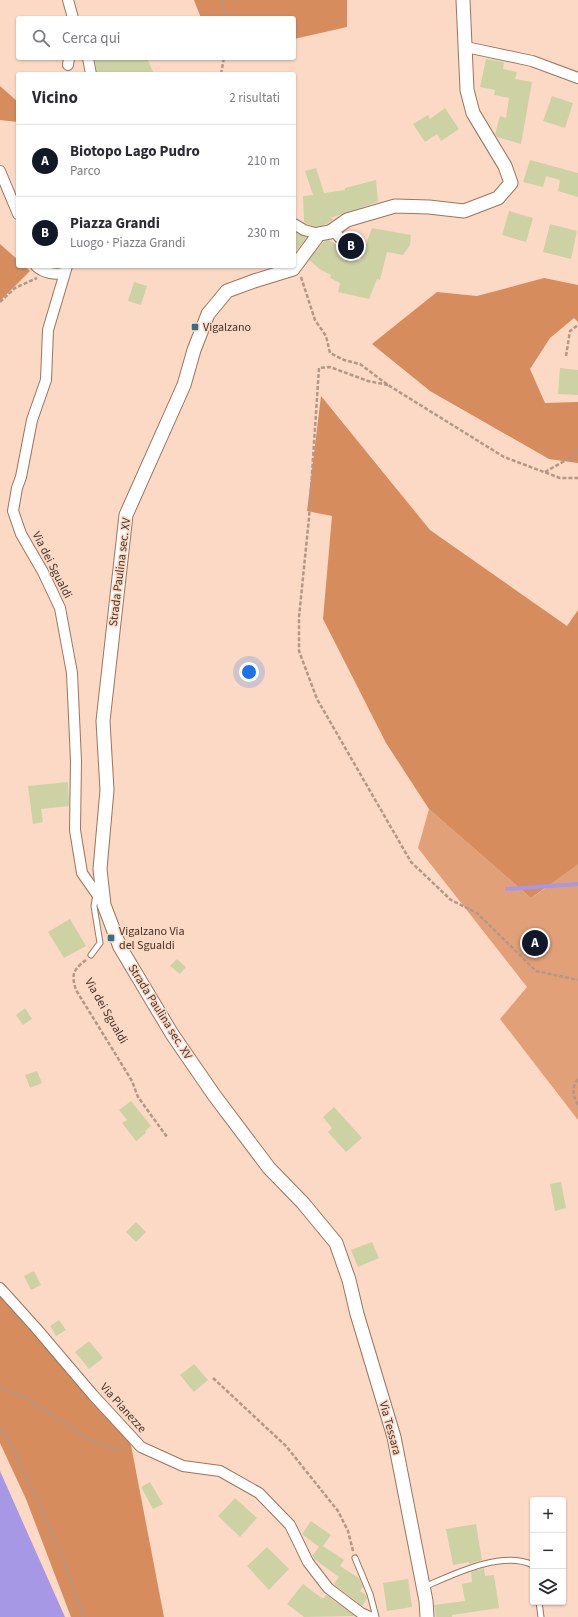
<!DOCTYPE html>
<html lang="it">
<head>
<meta charset="utf-8">
<style>
	body { margin:0; font-family:"Source Sans 3",sans-serif; background:#f7f7f7; color:#2b2b33 }
	.controls { position:absolute; right:12px; bottom:12px; display:grid; overflow:hidden; border-radius:4px; box-shadow:0 1px 3px #0004 }
	.controls button { width:36px; height:36px; display:grid; place-items:center; padding:0; border:0; border-bottom:1px solid #e1e1e2; background:#fff; color:#2b2b33; font:20px sans-serif }
	.you { position:absolute; left:249px; top:672px; width:14px; height:14px; margin:-10px; border:3px solid #fff; border-radius:50%; background:#1a73e8; box-shadow:0 0 0 6px #1a73e833 }
	.badge { display:grid; place-items:center; width:26px; height:26px; border-radius:50%; background:#111827; color:#fff; font-size:13px; font-weight:700 }
	.pin { position:absolute; translate:-50% -50%; border:2px solid #fff; box-shadow:0 1px 4px #0006 }
	.list { margin:0; padding:0; list-style:none }
	h2 { display:flex; justify-content:space-between; align-items:center; height:52px; margin:0; padding:0 16px; font-size:17px }
	h2 small { font-size:13px; font-weight:400; color:#7c7c81 }
	.list li { display:grid; grid-template-columns:26px 1fr auto; gap:12px; align-items:center; box-sizing:border-box; height:72px; padding:0 16px; border-top:1px solid #e1e1e2 }
	.list b { display:block; font-size:15px; white-space:nowrap }
	.list p { margin:0; font-size:13px; white-space:nowrap; color:#7c7c81 }
	.list em { font-size:13px; font-style:normal; color:#7c7c81 }
	.icon { flex:none; width:22px; height:22px; fill:none; stroke:currentColor; stroke-width:2; stroke-linecap:round; stroke-linejoin:round }
	.map { position:relative; flex:none; width:578px; height:1617px; overflow:hidden }
	.search { position:absolute; background:#fff; box-shadow:0 1px 3px #0004; left:16px; top:16px; width:280px; height:44px; display:flex; align-items:center; gap:10px; box-sizing:border-box; padding:0 14px; border-radius:4px; color:#7c7c81; font-size:15px }
	.panel { position:absolute; background:#fff; box-shadow:0 1px 3px #0004; left:16px; top:72px; width:280px; height:196px; border-radius:4px }
	.map>svg:first-child { display:block }
</style>
</head>
<body>
<div class="map">
<svg width="578" height="1617" viewBox="0 0 578 1617">
	<rect width="100%" height="100%" fill="#fcd9c5"/>
	<!-- green -->
	<path fill="#e1a078" d="M578,706V1120L500,1019L527,987L418,848L429,809L531,898L547,887Z"/>
	<!-- forest -->
	<g fill="#d68c5c">
		<path d="M194,0H347V27L294,39V18H201Z"/>
		<path d="M0,86L18,102V122L0,120Z"/>
		<path d="M0,244L18,260V266H24L30,271L0,301Z"/>
		<path d="M544,278L578,285V322L574,318L550,338L530,369L545,403L578,402V463L549,459L430,391L372,344L437,292L477,296Z"/>
		<path d="M321,396L430,530L567,626L578,610V864L531,898L429,809L386,743L323,619L332,516L307,511Z"/>
		<path d="M0,1296L130,1440L164,1617H71L26,1499L0,1443Z"/>
	</g>
	<!-- water -->
	<path fill="#a798e5" d="M0,1471L65,1617H0Z"/>
	<g fill="none" stroke-linecap="round" stroke-linejoin="round">
		<!-- stream -->
		<path stroke="#a798e5" stroke-width="4" d="M507,889L578,884"/>
	</g>
	<!-- building -->
	<g fill="#cdd2a5">
		<path d="M100,58H147L154,74H97L95,59Z"/>
		<path d="M486,59L504,62L503,69L517,72L515,79L532,82L521,144L497,137L495,134L500,116L506,118L509,98L494,95L495,90L480,87Z"/>
		<path d="M552,96L573,103L565,128L543,121Z"/>
		<path d="M445,108L459,129L441,141L437,134L425,142L413,124L428,115L430,119Z"/>
		<path d="M530,160L578,173V197L558,191L560,180L546,176L543,187L523,182Z"/>
		<path d="M316,168L324,193L345,190V188L376,180L378,202L330,218L334,219L327,224L317,227L307,224L304,222L303,196L313,195L305,171Z"/>
		<path d="M509,211L533,218L526,242L502,235Z"/>
		<path d="M550,224L577,231L571,259L543,252Z"/>
		<path d="M372,228L411,235L410,245L403,255L387,252L380,280L377,279L369,299L338,292L340,283L330,278L331,275L321,270L309,260L324,241L329,240L360,261Z"/>
		<path d="M294,232L307,237L297,250L294,248Z"/>
		<path d="M134,282L147,286L141,305L128,301Z"/>
		<path d="M560,368L578,370V395L558,394Z"/>
		<path d="M68,782L69,806L41,809L43,822L33,824L28,786Z"/>
		<path d="M70,919L86,946L64,958L48,932Z"/>
		<path d="M177,959L186,967L180,974L170,966Z"/>
		<path d="M25,1008L32,1019L23,1025L16,1015Z"/>
		<path d="M37,1071L42,1083L30,1088L25,1075Z"/>
		<path d="M131,1101L151,1126L145,1131L146,1133L136,1141L122,1123L127,1120L119,1110Z"/>
		<path d="M334,1107L362,1138L346,1152L328,1132L332,1128L323,1117Z"/>
		<path d="M561,1182L566,1208L555,1211L550,1184Z"/>
		<path d="M136,1222L146,1232L136,1242L126,1232Z"/>
		<path d="M372,1242L379,1258L358,1267L351,1250Z"/>
		<path d="M34,1271L41,1285L31,1290L24,1276Z"/>
		<path d="M59,1320L66,1330L56,1336L50,1326Z"/>
		<path d="M89,1341L103,1358L89,1369L75,1352Z"/>
		<path d="M194,1364L208,1380L194,1392L180,1375Z"/>
		<path d="M150,1482L163,1504L153,1509L141,1487Z"/>
		<path d="M235,1498L257,1518L240,1537L218,1516Z"/>
		<path d="M311,1521L331,1535L323,1546L344,1560L340,1566L359,1578L363,1587L360,1591L366,1595L367,1598L362,1606L334,1584L339,1577L314,1559L312,1556L319,1547L302,1534Z"/>
		<path d="M476,1524L482,1560L469,1564V1562L453,1565L446,1529Z"/>
		<path d="M267,1547L289,1569L269,1590L247,1566Z"/>
		<path d="M484,1568L485,1576L494,1575L499,1608L452,1615V1617H436L434,1605L465,1601L462,1584L472,1582L471,1572Z"/>
		<path d="M408,1579L412,1607L387,1611L383,1583Z"/>
		<path d="M303,1584L323,1599L326,1595L355,1616L304,1617L287,1604Z"/>
	</g>
	<g fill="none" stroke-linecap="round" stroke-linejoin="round">
		<defs>
			<g id="service">
				<path d="M91,955L100,943L94,906L96,895"/>
				<path d="M355,1558L370,1594L376,1617"/>
				<path d="M424,1587C454,1574 502,1550 533,1565"/>
				<path d="M539,1602L541,1617"/>
			</g>
			<g id="minor">
				<path d="M68,0L73,18"/>
				<path d="M466,47L532,61L578,78"/>
				<path d="M88,58L91,74"/>
				<path d="M68,65L69,58"/>
				<path d="M0,171L18,214"/>
				<path d="M294,224L304,230L319,234"/>
				<path d="M333,230L340,238L355,244"/>
				<path d="M36,266C43,273 55,275 64,273"/>
				<path d="M67,266L48,330L46,380L32,420L21,477L17,488L13,511L21,534L43,572L60,608L72,673L76,761L75,830L82,873L103,903"/>
				<path d="M0,1288L36,1328L93,1395L141,1447L183,1466L220,1471L259,1493L290,1525L308,1562L328,1588L361,1613L370,1617"/>
			</g>
			<path id="tertiary" d="M427,1617L426,1601L394,1437L357,1314L349,1280L336,1243L303,1203L269,1168L214,1095L172,1034L120,947L104,905L100,869L107,790L103,721L126,515L184,385L194,350L208,314L227,291L254,281L293,269L319,234L330,232L347,220L395,206L429,207L464,211L498,198L511,183L505,166L473,113L467,90L463,0"/>
		</defs>
		<!-- service casing -->
		<use href="#service" stroke="#9b745d" stroke-width="7"/>
		<!-- minor casing -->
		<use href="#minor" stroke="#9b745d" stroke-width="12"/>
		<!-- tertiary casing -->
		<use href="#tertiary" stroke="#9b745d" stroke-width="15"/>
		<!-- path -->
		<g stroke="#b39787" stroke-width="2.5" stroke-dasharray="4 2" stroke-linecap="butt">
			<path d="M222,0L225,18"/>
			<path d="M221,74L224,58"/>
			<path d="M301,277L315,320L326,336L330,353L344,360L360,364L388,385L504,457L560,478H578"/>
			<path d="M0,302L15,288L37,278"/>
			<path d="M566,356L570,331L578,325"/>
			<path d="M388,385L368,381L330,367L319,368L309,518L299,617V651L317,699L411,862L451,900L477,913L536,971L578,980"/>
			<path d="M545,472L573,456L578,448"/>
			<path d="M86,960C73,970 71,974 76,990L132,1081L138,1097L167,1137"/>
			<path d="M578,1079C571,1088 573,1095 578,1105"/>
			<path d="M213,1378L286,1446L338,1511L348,1531L353,1551"/>
			<path d="M0,1387L23,1396L85,1437L113,1449L127,1448"/>
			<path d="M0,1429L5,1433L40,1505L65,1564L84,1617"/>
		</g>
		<!-- service -->
		<use href="#service" stroke="#fff" stroke-width="5"/>
		<!-- minor -->
		<use href="#minor" stroke="#fff" stroke-width="10"/>
		<!-- tertiary -->
		<use href="#tertiary" stroke="#fff" stroke-width="13"/>
	</g>
	<!-- markers -->
	<g fill="#366d88" stroke="#fcd9c5" stroke-width="1.5">
		<rect x="191" y="323" width="8" height="8" rx="2"/>
		<rect x="107" y="934" width="8" height="8" rx="2"/>
	</g>
	<g text-anchor="middle" dominant-baseline="central" stroke-width="3" stroke-linejoin="round" paint-order="stroke">
		<!-- poi labels -->
		<g font-size="12" fill="#443329" stroke="#fcd9c5" text-anchor="start">
			<text x="203" y="327">Vigalzano</text>
			<text x="119" y="931">Vigalzano Via<tspan x="119" dy="14">del Sgualdi</tspan></text>
		</g>
		<!-- street labels -->
		<g font-size="12" fill="#443329" stroke="#fcd9c5">
			<text transform="translate(52 565) rotate(63)">Via dei Sgualdi</text>
			<text transform="translate(120 572) rotate(-83)">Strada Paulina sec. XV</text>
			<text transform="translate(106 1011) rotate(60)">Via dei Sgualdi</text>
			<text transform="translate(160 1012) rotate(58)">Strada Paulina sec. XV</text>
			<text transform="translate(123 1408) rotate(48)">Via Pianezze</text>
			<text transform="translate(390 1428) rotate(75)">Via Tessara</text>
		</g>
	</g>
</svg>
<div class="controls">
<button>+</button>
<button>−</button>
<button><svg class="icon" aria-label="layers" viewBox="0 0 24 24"><path d="M12 4l9 5-9 5-9-5zM3 14l9 5 9-5"/></svg></button>
</div>
<div class="you"></div>
<div class="pin badge" style="left:535px;top:943px">A</div>
<div class="pin badge" style="left:351px;top:246px">B</div>
<div class="search"><svg class="icon" aria-label="search" viewBox="0 0 24 24"><circle cx="10" cy="10" r="6"/><path d="M15 15l6 6"/></svg>Cerca qui</div>
<section class="panel">
<h2>Vicino<small>2 risultati</small></h2>
<ul class="list">
<li><span class="badge">A</span><div><b>Biotopo Lago Pudro</b><p>Parco</p></div><em>210 m</em></li>
<li><span class="badge">B</span><div><b>Piazza Grandi</b><p>Luogo · Piazza Grandi</p></div><em>230 m</em></li>
</ul>
</section>
</div>
</body>
</html>
